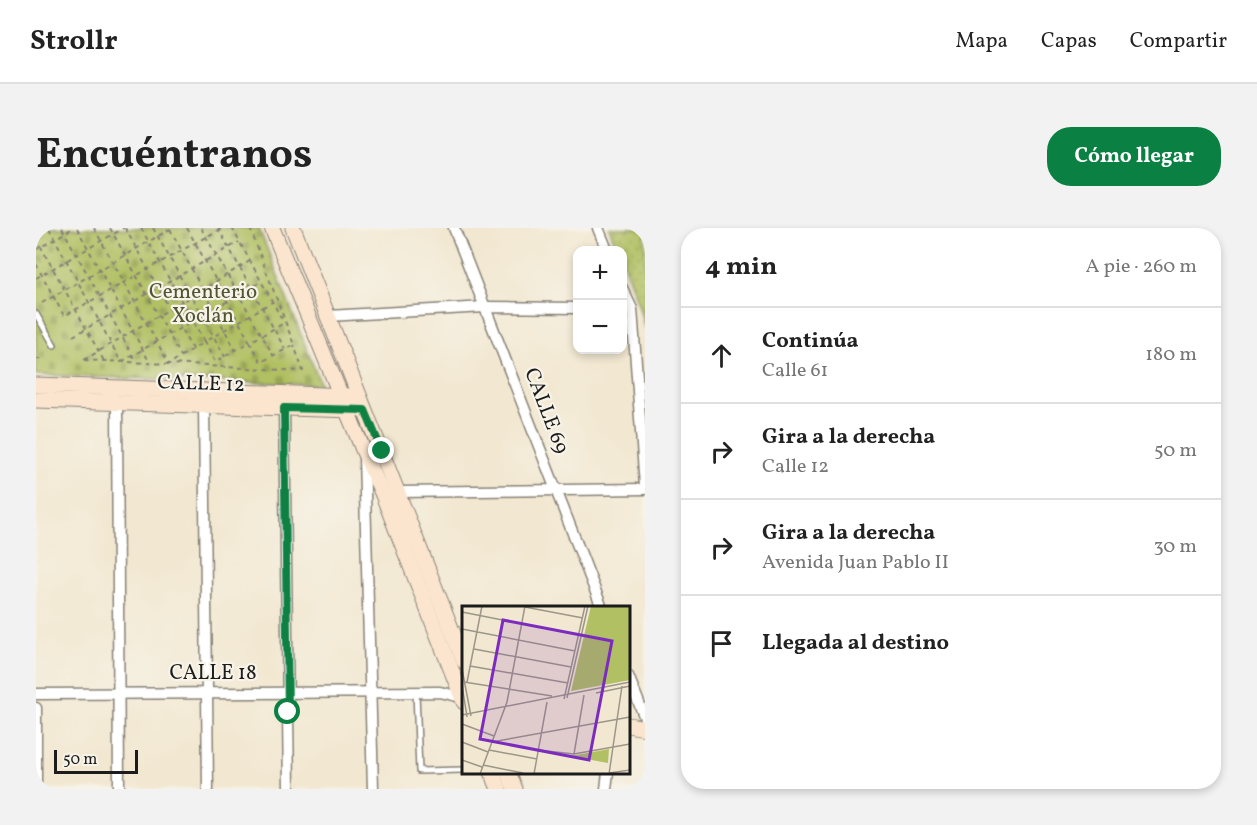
<!DOCTYPE html>
<html lang="es">
<head>
<meta charset="utf-8">
<style>
	body { margin:0; font-family:Vollkorn,serif; background:#f2f2f2; color:#222 }
	.controls { position:absolute; right:18px; top:18px; display:grid; overflow:hidden; border-radius:12px; box-shadow:0 3px 9px #0003 }
	.controls button { width:54px; height:54px; display:grid; place-items:center; padding:0; border:0; border-bottom:2px solid #e0e0e0; background:#fff; color:#222; font:30px sans-serif }
	.scale { position:absolute; left:18px; bottom:15px; width:84px; box-sizing:border-box; padding-left:6px; border:3px solid #1c1c1c; border-top:0; font-size:16px; line-height:21px; white-space:nowrap; color:#1c1c1c; -webkit-text-stroke:4px #f7f3e8; paint-order:stroke }
	.stop { position:absolute; width:18px; height:18px; margin:-14px; border:4px solid #0b8043; border-radius:50%; background:#fff }
	.stop.end { background:#0b8043; border-color:#fff; box-shadow:0 2px 6px #0008 }
	.list { margin:0; padding:0; list-style:none }
	h2 { display:flex; justify-content:space-between; align-items:center; height:78px; margin:0; padding:0 24px; font-size:26px }
	h2 small { font-size:20px; font-weight:400; color:#767676 }
	.list li { display:grid; grid-template-columns:39px 1fr auto; gap:18px; align-items:center; box-sizing:border-box; height:96px; padding:0 24px; border-top:2px solid #e0e0e0 }
	.list b { display:block; font-size:22px; white-space:nowrap }
	.list p { margin:0; font-size:20px; white-space:nowrap; color:#767676 }
	.list em { font-size:20px; font-style:normal; color:#767676 }
	.icon { flex:none; width:33px; height:33px; fill:none; stroke:currentColor; stroke-width:2; stroke-linecap:round; stroke-linejoin:round }
	.map { position:relative; flex:none; width:609px; height:561px; overflow:hidden; border-radius:24px }
	header { display:flex; align-items:center; gap:36px; box-sizing:border-box; height:84px; padding:0 30px; background:#fff; border-bottom:2px solid #e0e0e0 }
	header strong { font-size:28px }
	nav { display:flex; gap:33px; margin-inline-start:auto; font-size:21px }
	.intro { display:flex; align-items:center; justify-content:space-between; box-sizing:border-box; height:144px; padding:0 36px }
	h1 { margin:0; font-size:42px }
	.button { padding:15px 27px; border-radius:24px; background:#0b8043; color:#fff; font-size:21px; font-weight:700 }
	main { display:flex; gap:36px; padding:0 36px }
	aside { flex:1; background:#fff; border-radius:24px; box-shadow:0 3px 9px #0003 }
	.map>svg:first-child { display:block }
</style>
</head>
<body>
<header>
<strong>Strollr</strong>
<nav><a>Mapa</a><a>Capas</a><a>Compartir</a></nav>
</header>
<div class="intro"><h1>Encuéntranos</h1><a class="button">Cómo llegar</a></div>
<main>
<div class="map">
<svg width="609" height="561" viewBox="0 0 609 561">
	<defs>
		<pattern id="grass-dots" width="8" height="8" patternUnits="userSpaceOnUse" patternTransform="scale(1.5)"><rect width="8" height="8" fill="#b0c062"/><path d="M2 2h.1M6 6h.1" fill="none" stroke="#97a454" stroke-width="1.8" stroke-linecap="round"/></pattern>
		<pattern id="cemetery-stones" width="16" height="16" patternUnits="userSpaceOnUse" patternTransform="scale(1.5)"><rect width="16" height="16" fill="#b0c062"/><path d="M2 7V4a2 2 0 0 1 4 0v3zM10 15v-3a2 2 0 0 1 4 0v3z" fill="#97a454"/></pattern>
	</defs>
	<rect width="100%" height="100%" fill="#f7f3e8"/>
	<filter id="ink" filterUnits="userSpaceOnUse"><feTurbulence type="fractalNoise" baseFrequency=".0167" numOctaves="2"/><feDisplacementMap in="SourceGraphic" scale="12" xChannelSelector="R" yChannelSelector="G"/><feConvolveMatrix kernelMatrix="1 2 1 2 8 2 1 2 1" color-interpolation-filters="sRGB"/></filter>
	<filter id="wash" filterUnits="userSpaceOnUse"><feTurbulence type="fractalNoise" baseFrequency=".008" numOctaves="4" result="noise"/><feDisplacementMap in="SourceGraphic" scale="24" xChannelSelector="R" yChannelSelector="G"/><feGaussianBlur stdDeviation="1.35" result="paint"/><feColorMatrix in="noise" values="0 0 0 0 0 0 0 0 0 0 0 0 0 0 0 0 0 1.4 0 .05"/><feComposite in="paint" operator="in"/></filter>
	<g filter="url(#wash)">
		<rect width="100%" height="100%" fill="#f2e7d0"/>
		<!-- grass -->
		<path fill="url(#grass-dots)" stroke="#666e3f" stroke-width="1.5" d="M573,0H609V101L603,79L587,34L586,22H582Z"/>
		<!-- cemetery -->
		<path fill="url(#cemetery-stones)" stroke="#666e3f" stroke-width="1.5" d="M0,0H223L284,155L283,157L0,147Z"/>
	</g>
	<g filter="url(#ink)">
		<g fill="none" stroke-linecap="round" stroke-linejoin="round">
			<defs>
				<g id="lane">
					<path d="M0,86L18,117"/>
					<path d="M380,464L383,543L428,542"/>
				</g>
				<g id="street">
					<path d="M418,0L566,380"/>
					<path d="M562,0L571,22"/>
					<path d="M586,60L596,81L609,258"/>
					<path d="M292,88L449,79L542,80"/>
					<path d="M81,174L83,561"/>
					<path d="M168,177L172,561"/>
					<path d="M248,180L253,561"/>
					<path d="M328,228L337,561"/>
					<path d="M362,264L609,261"/>
					<path d="M592,448L609,490"/>
					<path d="M0,466L404,464L425,469"/>
					<path d="M0,480V561"/>
					<path d="M570,561L572,544"/>
				</g>
				<g id="secondary">
					<path d="M236,0L328,224L347,267L428,474"/>
					<path d="M257,0L428,433"/>
					<path d="M0,157L315,168"/>
					<path d="M0,172L318,182"/>
					<path d="M592,497L609,500"/>
					<path d="M456,544L463,561"/>
					<path d="M472,544L479,561"/>
				</g>
			</defs>
			<!-- lane casing -->
			<use href="#lane" stroke="#878276" stroke-width="8"/>
			<!-- street casing -->
			<use href="#street" stroke="#878276" stroke-width="13"/>
			<!-- secondary casing -->
			<use href="#secondary" stroke="#878276" stroke-width="17"/>
			<!-- path -->
			<g stroke="#878276" stroke-width="2" stroke-dasharray="4.5 4.5" stroke-linecap="butt">
				<path d="M13,0L85,134L225,54"/>
				<path d="M26,0L100,134"/>
				<path d="M41,0L114,135"/>
				<path d="M58,0L133,136L267,143L258,117"/>
				<path d="M74,0L145,128"/>
				<path d="M89,0L156,121"/>
				<path d="M105,0L168,114L236,74"/>
				<path d="M117,0L189,129"/>
				<path d="M151,0L214,114L248,95"/>
				<path d="M165,0L237,127"/>
				<path d="M182,0L249,121"/>
				<path d="M196,0L248,95"/>
				<path d="M134,1L200,123"/>
				<path d="M0,10L68,133"/>
				<path d="M0,22L37,0"/>
				<path d="M0,36L28,88L186,0"/>
				<path d="M0,50L88,0"/>
				<path d="M6,75L136,0"/>
				<path d="M37,108L203,14"/>
				<path d="M0,131H5"/>
				<path d="M48,132L133,136L168,114L179,134L214,114L225,134L258,117L214,0"/>
				<path d="M48,132L214,33"/>
			</g>
			<!-- lane -->
			<use href="#lane" stroke="#fff" stroke-width="5"/>
			<!-- street -->
			<use href="#street" stroke="#fff" stroke-width="10"/>
			<!-- secondary -->
			<use href="#secondary" stroke="#fbe5cf" stroke-width="15"/>
		</g>
	</g>
	<g fill="none" stroke-linecap="round" stroke-linejoin="round" filter="url(#ink)">
		<!-- route -->
		<path stroke="#0b8043" stroke-width="8" d="M252,484L248,180L329,182L346,223"/>
	</g>
	<g text-anchor="middle" dominant-baseline="central" stroke-width="4.5" stroke-linejoin="round" paint-order="stroke">
		<!-- park labels -->
		<g font-size="21" fill="#505534" stroke="#f7f3e8">
			<text x="167" y="64">Cementerio<tspan x="167" dy="24">Xoclán</tspan></text>
		</g>
		<!-- street labels -->
		<g font-size="21" fill="#1c1c1c" stroke="#f7f3e8">
			<text transform="translate(165 156) rotate(2)">CALLE 12</text>
			<text transform="translate(510 183) rotate(69)">CALLE 69</text>
			<text x="177" y="445">CALLE 18</text>
		</g>
	</g>
	<!-- overview -->
	<g transform="translate(426 378)">
		<rect width="168" height="168" fill="#f2e7d0"/>
		<path d="M147,143L146,157L108,150L126,147Z" fill="#b0c062"/>
		<path d="M129,0H168V74L109,85Z" fill="#b0c062"/>
		<path fill="none" stroke="#9c9688" stroke-width="1.5" d="M63,1L121,12M0,6L117,29M0,23L113,45M12,43L109,61M8,60L106,77M0,63L9,110M2,76L90,90M5,76L20,0M0,79L5,111M134,87L168,80M105,92L126,0M102,93L123,0M0,109L168,76M0,118L32,130M0,136L26,146M30,136L168,111M27,144L75,153M76,144L112,148L168,138M112,148L122,89M0,154L20,161M21,159L61,167M147,167L168,164M18,168L45,96L63,0M72,168L85,96M147,168L160,80"/>
		<path fill="#7b2cbf" fill-opacity="0.15" stroke="#7b2cbf" stroke-width="3" d="M41,14L150,35L127,154L18,133Z"/>
		<rect width="168" height="168" fill="none" stroke="#1c1c1c" stroke-width="3"/>
	</g>
</svg>
<div class="controls">
<button>+</button>
<button>−</button>
</div>
<div class="scale">50 m</div>
<div class="stop" style="left:252px;top:484px"></div>
<div class="stop end" style="left:346px;top:223px"></div>
</div>
<aside>
<h2>4 min<small>A pie · 260 m</small></h2>
<ul class="list">
<li><svg class="icon" aria-label="ahead" viewBox="0 0 24 24"><path d="M12 20V5M6 11l6-6 6 6"/></svg><div><b>Continúa</b><p>Calle 61</p></div><em>180 m</em></li>
<li><svg class="icon" aria-label="right" viewBox="0 0 24 24"><path d="M7 20v-9h11M14 6l5 5-5 5"/></svg><div><b>Gira a la derecha</b><p>Calle 12</p></div><em>50 m</em></li>
<li><svg class="icon" aria-label="right" viewBox="0 0 24 24"><path d="M7 20v-9h11M14 6l5 5-5 5"/></svg><div><b>Gira a la derecha</b><p>Avenida Juan Pablo II</p></div><em>30 m</em></li>
<li><svg class="icon" aria-label="arrive" viewBox="0 0 24 24"><path d="M6 21V4h12l-3 4 3 4H6"/></svg><div><b>Llegada al destino</b></div></li>
</ul>
</aside>
</main>
</body>
</html>
